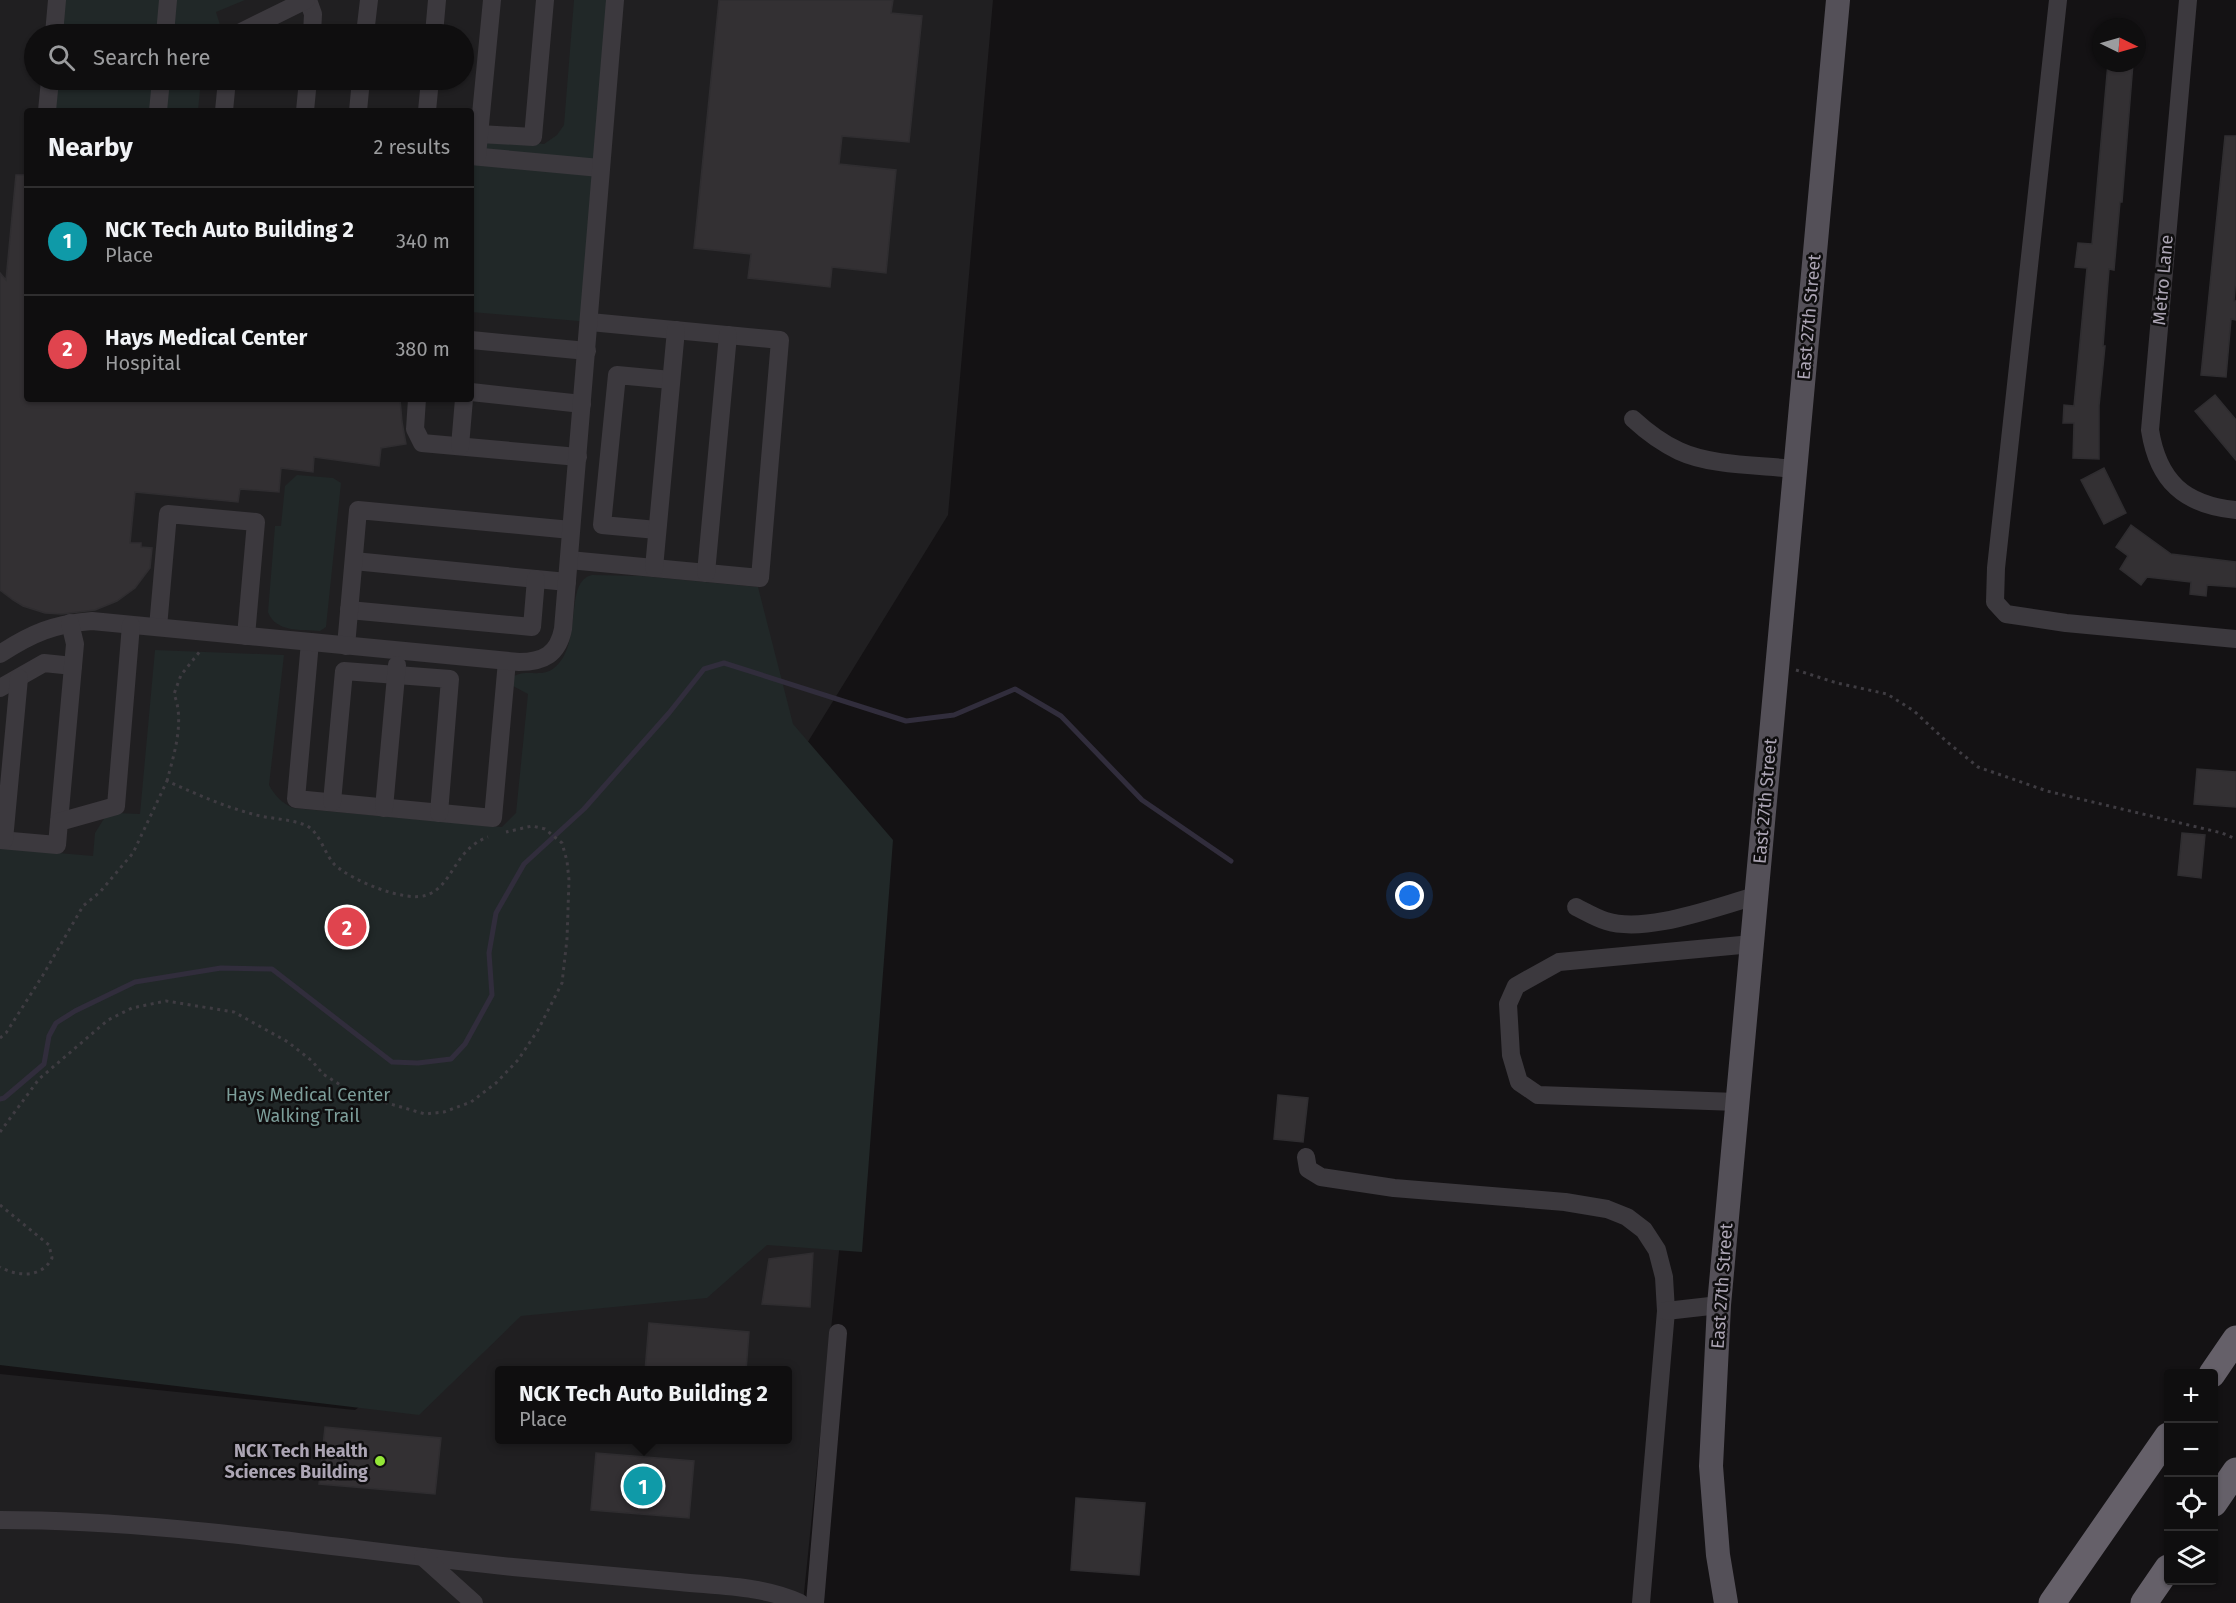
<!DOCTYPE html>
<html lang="en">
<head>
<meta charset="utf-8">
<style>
	body { margin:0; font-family:"Fira Sans",sans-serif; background:#1d1c1d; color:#f1f3f6 }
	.controls { position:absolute; right:18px; bottom:18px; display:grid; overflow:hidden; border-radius:6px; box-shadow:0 2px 4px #0004 }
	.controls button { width:54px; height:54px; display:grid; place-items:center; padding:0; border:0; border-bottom:2px solid #2f2e2f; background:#0f0e0f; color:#f1f3f6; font:30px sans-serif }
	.compass { position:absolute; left:2092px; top:18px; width:54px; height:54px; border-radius:50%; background:#0f0e0f; box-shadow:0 2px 4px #0004; rotate:95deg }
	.you { position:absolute; left:1410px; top:896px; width:21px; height:21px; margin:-15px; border:4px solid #fff; border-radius:50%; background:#1a73e8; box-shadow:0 0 0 9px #1a73e833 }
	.badge { display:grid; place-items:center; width:39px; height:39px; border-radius:50%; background:#ea580c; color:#fff; font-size:20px; font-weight:700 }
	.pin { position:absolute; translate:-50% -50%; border:3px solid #fff; box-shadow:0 2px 6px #0006 }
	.popup { position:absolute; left:495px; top:1366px; width:297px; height:78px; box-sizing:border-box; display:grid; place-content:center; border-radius:6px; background:#0f0e0f; filter:drop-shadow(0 2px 4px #0005); font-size:20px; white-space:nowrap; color:#9b9c9e }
	.popup b { font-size:22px; color:#f1f3f6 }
	.popup::after { content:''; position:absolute; left:50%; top:100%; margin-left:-12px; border:12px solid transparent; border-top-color:#0f0e0f }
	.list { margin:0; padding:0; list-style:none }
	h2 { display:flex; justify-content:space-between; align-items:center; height:78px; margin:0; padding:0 24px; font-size:26px }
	h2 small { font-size:20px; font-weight:400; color:#9b9c9e }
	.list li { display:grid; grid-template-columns:39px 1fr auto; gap:18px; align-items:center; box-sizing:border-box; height:108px; padding:0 24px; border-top:2px solid #2f2e2f }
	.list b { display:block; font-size:22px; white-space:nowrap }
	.list p { margin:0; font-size:20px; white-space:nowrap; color:#9b9c9e }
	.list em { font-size:20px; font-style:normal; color:#9b9c9e }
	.icon { flex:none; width:33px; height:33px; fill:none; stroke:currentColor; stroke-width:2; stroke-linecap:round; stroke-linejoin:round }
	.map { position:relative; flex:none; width:2236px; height:1603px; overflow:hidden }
	.search { position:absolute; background:#0f0e0f; box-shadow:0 2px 4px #0004; left:24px; top:24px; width:450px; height:66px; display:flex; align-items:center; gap:15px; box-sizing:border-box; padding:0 21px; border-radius:33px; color:#9b9c9e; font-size:22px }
	.panel { position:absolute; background:#0f0e0f; box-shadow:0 2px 4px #0004; left:24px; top:108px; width:450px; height:294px; border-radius:6px }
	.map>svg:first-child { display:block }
</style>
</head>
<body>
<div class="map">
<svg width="2236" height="1603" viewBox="0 0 2236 1603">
	<rect width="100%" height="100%" fill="#141214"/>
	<!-- built -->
	<path fill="#201f21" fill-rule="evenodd" d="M0,0H993L948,515L428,1357L489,1315L742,1218L841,1232L803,1603H0V1374L355,1410L404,1375L0,1339ZM34,34H464V80H34ZM27,111H471V399H27ZM499,1370H787V1440H499Z"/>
	<!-- green -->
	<g fill="#212828">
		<path d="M57,0H245L216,12L221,28L218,32L206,31L205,34H54Z"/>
		<path d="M574,0H615L590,322L471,312V156L479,138L544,144L557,135L564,125Z"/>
		<path d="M50,80H201L198,110L213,111H47Z"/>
		<path d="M297,475L333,478L341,483L326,627L320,631C301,629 276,633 268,612L275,526H281L285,486Z"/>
		<path d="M592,575L642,576L758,587L793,724L893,840L862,1252L767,1245L707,1298L521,1316L419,1415L0,1365V848L93,856L95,833L105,817L116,813L140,814L155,650L284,655L269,785C275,796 282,803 293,808L502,827L516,813L528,694L513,686L514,676C527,669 542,678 554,668C584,645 563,581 592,575Z"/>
	</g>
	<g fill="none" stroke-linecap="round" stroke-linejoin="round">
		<!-- stream -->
		<path stroke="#312d3c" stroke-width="5" d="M0,1099L4,1098L44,1064L49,1036L56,1023L75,1011L135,982L221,968L272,969L392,1062L418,1063L451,1059L465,1044L492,995L489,953L496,913L524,864L584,809L669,713L704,669L724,663L906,721L954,715L1015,689L1061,716L1142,800L1231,861"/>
	</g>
	<!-- building -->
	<g fill="#333033" stroke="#2f2d30" stroke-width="1.5">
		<path d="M719,0H893L891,13L922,16L909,142L842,136L839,164L896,170L886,273L832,267L830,287L748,278L751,254L694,248Z"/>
		<path d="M2108,63H2133L2122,202H2120L2114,270L2109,269L2103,346H2105L2099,406V459L2073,458L2074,423H2063L2064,405L2074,406L2087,268L2075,267L2078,243L2092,244Z"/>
		<path d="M2225,136H2236V276L2234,301H2236V320L2231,319L2226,377L2201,375Z"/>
		<path d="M16,175H27V399H400L402,422L406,444L381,448L379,466L314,457L313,472L281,468L279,492L240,489L238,502L135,492L130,543H141V547L152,548L150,568L135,588L117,601L95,610L62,614L45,613L23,606L13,600L0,590V273L6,280Z"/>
		<path d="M2215,395L2236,420V460L2195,411Z"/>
		<path d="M2104,468L2126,513L2104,524L2081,480Z"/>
		<path d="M2131,525L2171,554L2236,562V587L2207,585L2206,596L2190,594L2191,582L2147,577L2141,585L2120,569L2128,556L2116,547Z"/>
		<path d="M2197,769L2236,772V807L2194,804Z"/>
		<path d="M2182,833L2205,835L2201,878L2178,875Z"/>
		<path d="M1278,1095L1308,1098L1303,1142L1274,1139Z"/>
		<path d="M813,1253L810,1307L762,1304L769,1259Z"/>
		<path d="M649,1323L749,1332L746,1371H645Z"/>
		<path d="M325,1427L441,1438L435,1494L319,1484Z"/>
		<path d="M596,1453L694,1461L689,1518L591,1510Z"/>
		<path d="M1076,1498L1145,1503L1139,1575L1071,1570Z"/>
	</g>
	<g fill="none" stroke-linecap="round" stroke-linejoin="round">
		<!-- path -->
		<g stroke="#3f3c42" stroke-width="3" stroke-dasharray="3 4.5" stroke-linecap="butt">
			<path d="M1796,670L1837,683L1887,694L1914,711L1946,741L1978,767L2047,791L2222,833L2236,839"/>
			<path d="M167,781C174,754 185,721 174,694L181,675L201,650"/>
			<path d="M0,1038L6,1033L43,975L83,906L100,892L133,853L167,781C196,794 225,807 256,815C272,819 290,819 305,825C320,831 324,854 335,865C351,880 405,903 427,895C453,886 454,849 488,837"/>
			<path d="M0,1132L39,1079L108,1020L132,1008L166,1001L234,1012L288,1042L312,1061L323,1074L353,1093L425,1114L444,1112L471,1102L496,1083L518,1060L538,1030L562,983L567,939L569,880L567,861L562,843L545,829L532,826L506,832"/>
			<path d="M0,1205L49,1245L52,1258C42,1278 18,1277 0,1267"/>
		</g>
		<!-- minor -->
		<g stroke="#3c393e" stroke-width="18">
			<path d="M308,0L313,14L312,34"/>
			<path d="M2058,0L1996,568L1995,602L2006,614L2066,623L2236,639"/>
			<path d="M2188,0L2150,430C2158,481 2184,505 2236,510"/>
			<path d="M54,34L57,0"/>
			<path d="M165,34L168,0"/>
			<path d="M237,34L306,0"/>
			<path d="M365,34L369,0"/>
			<path d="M434,34L437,0"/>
			<path d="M47,111L50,80"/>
			<path d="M158,111L161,80"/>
			<path d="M224,111L227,80"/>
			<path d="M305,111L308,80"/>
			<path d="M358,111L361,80"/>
			<path d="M427,111L430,80"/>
			<path d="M479,134L533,137L545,0"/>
			<path d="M471,156L600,168"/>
			<path d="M477,156L492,0"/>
			<path d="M471,340L587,351"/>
			<path d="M471,392L582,404"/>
			<path d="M417,399L415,429L422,443L578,457"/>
			<path d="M1633,419C1647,432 1662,443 1679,451C1711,466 1760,465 1795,469"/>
			<path d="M460,446L464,399"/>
			<path d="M657,530L602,525L617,375L671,380"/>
			<path d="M569,560L760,578L780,340L590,322"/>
			<path d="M354,561L567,582"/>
			<path d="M654,568L676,330"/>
			<path d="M706,573L728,335"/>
			<path d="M349,610L532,627L536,579"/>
			<path d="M158,627L168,514L256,522L246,636"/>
			<path d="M310,642L296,799L493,818L507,661"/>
			<path d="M346,646L358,510L571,530"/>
			<path d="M0,654C32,633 54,624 92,621L519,662C544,662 558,654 563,629L615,0"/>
			<path d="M0,688L44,663L73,666"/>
			<path d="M332,802L344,671L450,679L439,813"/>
			<path d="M384,808L397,665"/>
			<path d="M59,822L75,644L70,623"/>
			<path d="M0,840L57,845L59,822L116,806L131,625"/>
			<path d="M4,840L19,678"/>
			<path d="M1576,907C1586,912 1596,918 1606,921C1646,934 1715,907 1756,896"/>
			<path d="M1737,1102L1538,1095L1519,1082L1511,1055L1508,1004L1516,986L1559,962L1752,944"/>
			<path d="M1306,1157L1308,1169L1321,1177L1394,1188L1565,1202L1607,1209L1627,1217L1644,1230L1657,1250L1664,1277L1666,1311L1641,1603"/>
			<path d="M1666,1311L1719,1305"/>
			<path d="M0,1520C172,1520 342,1550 513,1567C569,1572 625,1577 680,1582C720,1586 764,1586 800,1603"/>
			<path d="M423,1557L474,1603"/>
			<path d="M815,1603L838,1333"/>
		</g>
		<!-- major -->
		<path stroke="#545058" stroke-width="24" d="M1726,1603L1718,1555L1711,1466L1719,1305L1838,0"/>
		<!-- highway -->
		<g stroke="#656069" stroke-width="27">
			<path d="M2212,1374L2236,1339"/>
			<path d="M2214,1503L2236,1471"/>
			<path d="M2052,1603L2168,1436"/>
			<path d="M2144,1603L2168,1568"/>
		</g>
	</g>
	<!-- markers -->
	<circle fill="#94e737" stroke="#0f0e0f" stroke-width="2" cx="380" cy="1461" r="6"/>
	<g text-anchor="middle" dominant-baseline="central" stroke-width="5" stroke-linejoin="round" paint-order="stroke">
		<!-- street labels -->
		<g font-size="18" fill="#aca5b4" stroke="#0f0e0f">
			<text transform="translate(2163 280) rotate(-85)">Metro Lane</text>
			<text transform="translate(1809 317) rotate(-85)">East 27th Street</text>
			<text transform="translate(1765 801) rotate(-85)">East 27th Street</text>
			<text transform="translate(1722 1286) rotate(-86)">East 27th Street</text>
		</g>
		<!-- park labels -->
		<g font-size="18" fill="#7d9e9a" stroke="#0f0e0f">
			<text x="308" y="1095">Hays Medical Center<tspan x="308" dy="21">Walking Trail</tspan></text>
		</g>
		<!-- poi labels -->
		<g font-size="18" font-weight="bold" fill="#aca5b4" stroke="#0f0e0f" text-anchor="end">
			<text x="368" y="1451">NCK Tech Health<tspan x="368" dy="21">Sciences Building</tspan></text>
		</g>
	</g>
</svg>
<div class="controls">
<button>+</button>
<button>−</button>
<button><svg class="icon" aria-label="locate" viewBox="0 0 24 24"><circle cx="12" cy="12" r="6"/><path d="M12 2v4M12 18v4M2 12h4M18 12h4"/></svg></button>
<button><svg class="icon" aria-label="layers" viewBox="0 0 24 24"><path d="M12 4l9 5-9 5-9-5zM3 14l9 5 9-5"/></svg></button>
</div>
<svg class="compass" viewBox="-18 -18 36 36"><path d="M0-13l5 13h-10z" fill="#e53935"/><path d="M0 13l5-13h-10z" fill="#9b9c9e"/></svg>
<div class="you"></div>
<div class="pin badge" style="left:643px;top:1486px;background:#0f9aa8">1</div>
<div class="popup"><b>NCK Tech Auto Building 2</b>Place</div>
<div class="pin badge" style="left:347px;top:927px;background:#e0444e">2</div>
<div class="search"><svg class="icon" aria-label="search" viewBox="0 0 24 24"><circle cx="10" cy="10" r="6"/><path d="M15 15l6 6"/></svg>Search here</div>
<section class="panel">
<h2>Nearby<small>2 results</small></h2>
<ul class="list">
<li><span class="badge" style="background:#0f9aa8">1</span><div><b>NCK Tech Auto Building 2</b><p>Place</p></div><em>340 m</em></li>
<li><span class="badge" style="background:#e0444e">2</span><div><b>Hays Medical Center</b><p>Hospital</p></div><em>380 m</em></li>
</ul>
</section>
</div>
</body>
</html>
